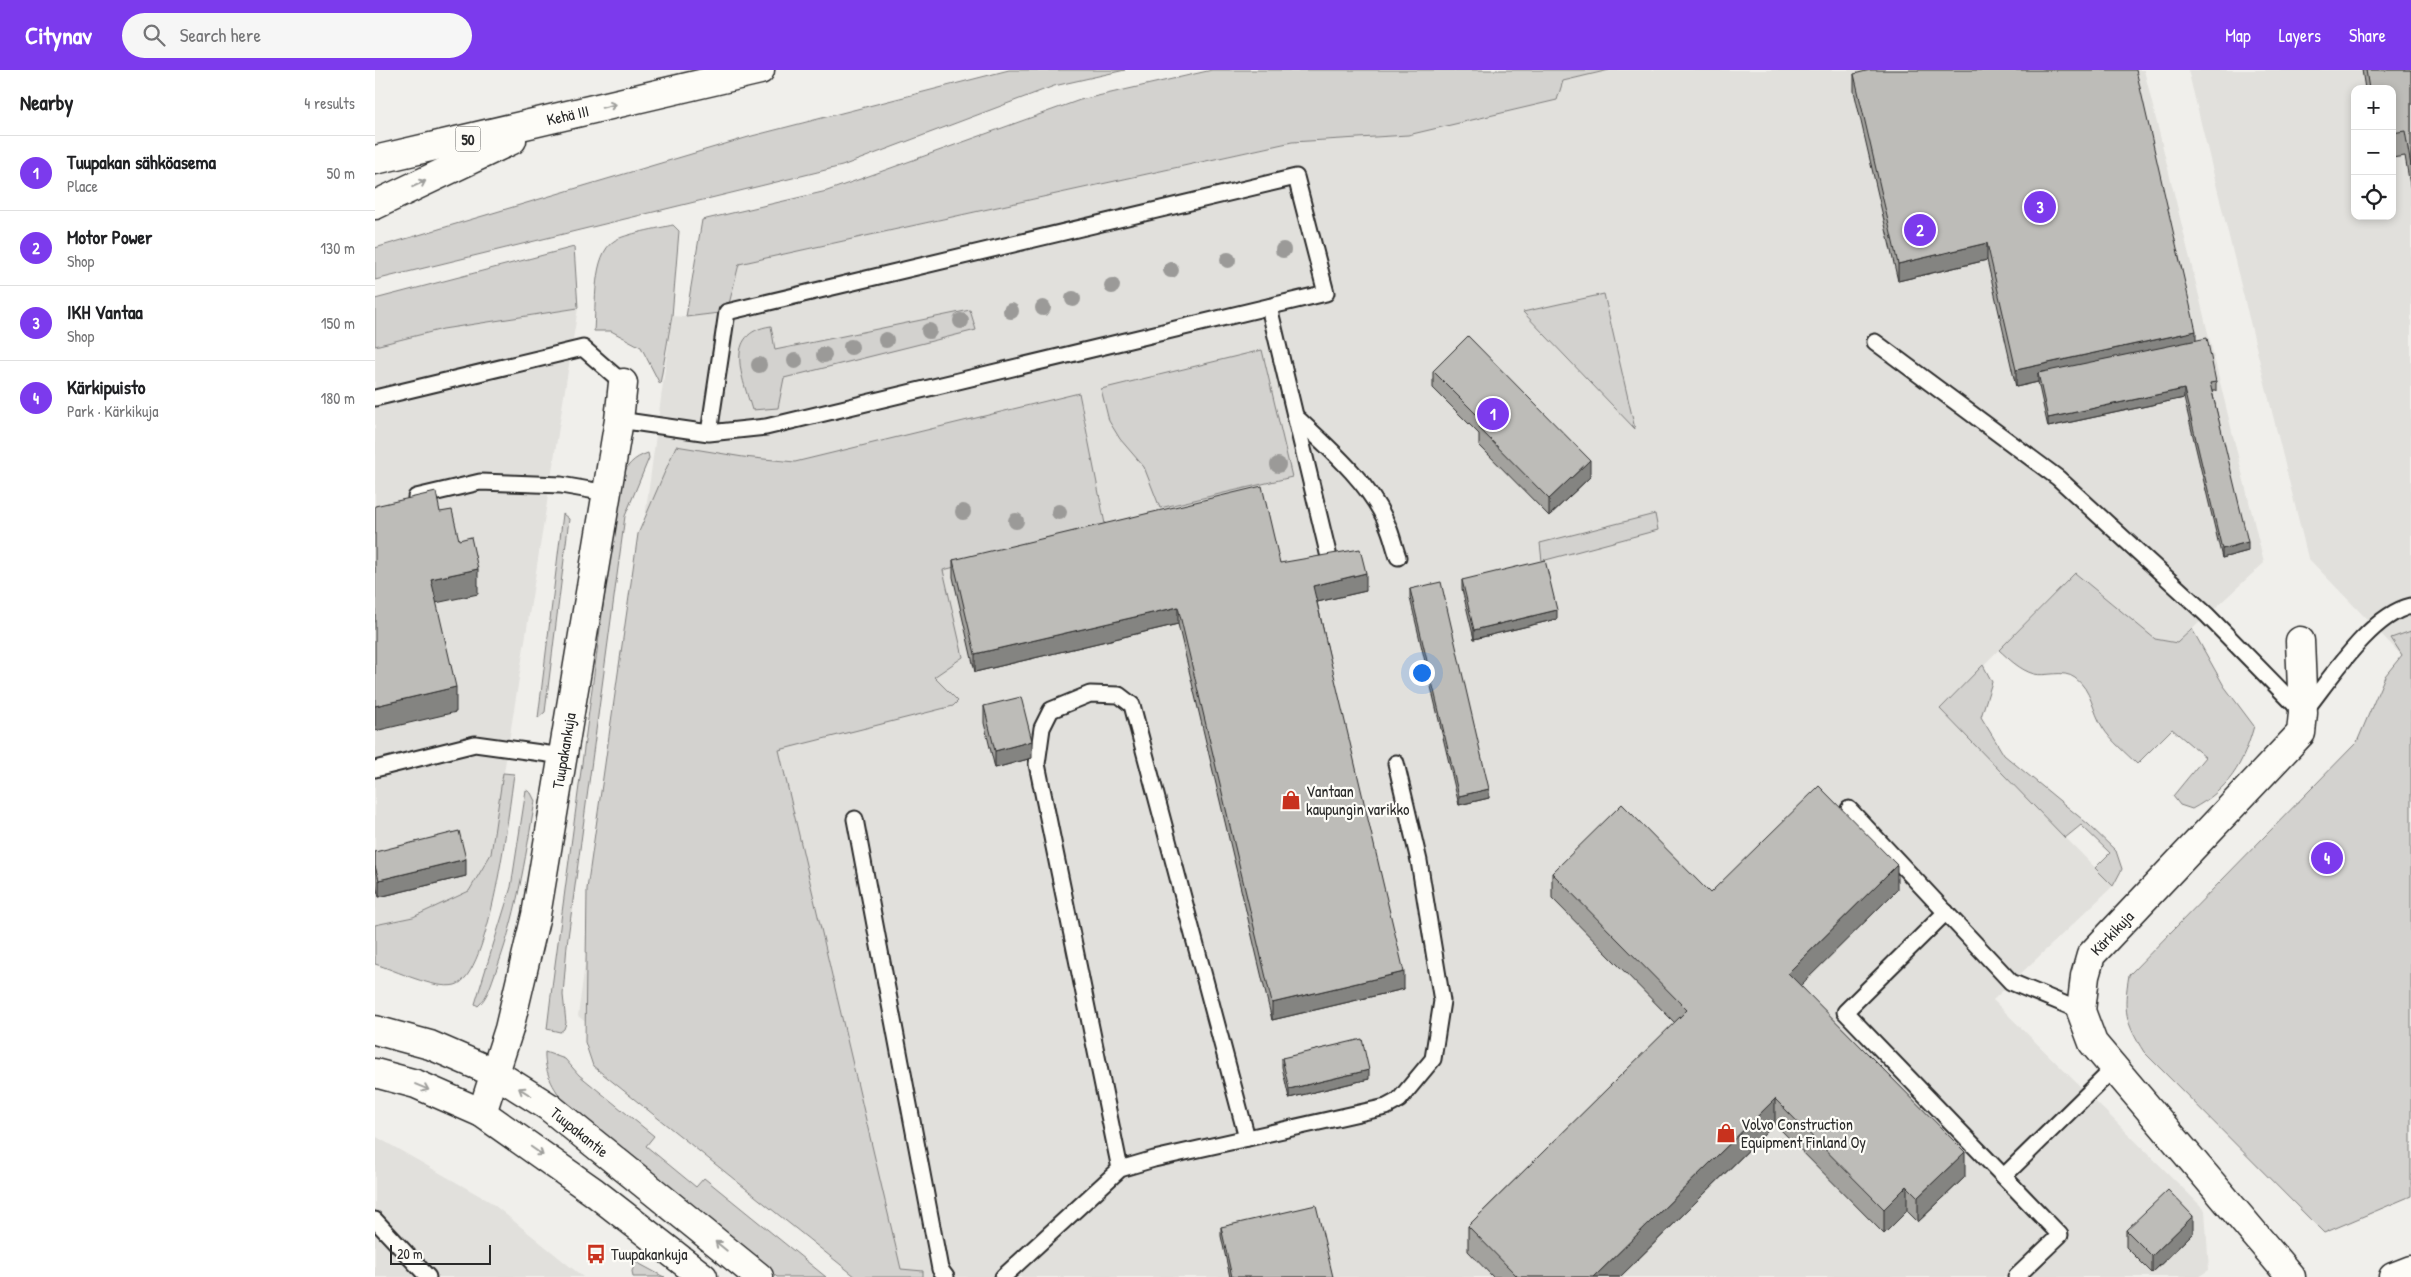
<!DOCTYPE html>
<html lang="en">
<head>
<meta charset="utf-8">
<style>
	body { margin:0; font-family:"Patrick Hand",sans-serif; background:#f6f6f6; color:#202124 }
	.controls { position:absolute; right:15px; top:15px; display:grid; overflow:hidden; border-radius:10px; box-shadow:0 2px 8px #0003 }
	.controls button { width:45px; height:45px; display:grid; place-items:center; padding:0; border:0; border-bottom:1px solid #e0e0e0; background:#fff; color:#202124; font:25px sans-serif }
	.scale { position:absolute; left:15px; bottom:12px; width:101px; box-sizing:border-box; padding-left:5px; border:2px solid #2b2b2b; border-top:0; font-size:14px; line-height:18px; white-space:nowrap; color:#2b2b2b; -webkit-text-stroke:4px #fdfcf7; paint-order:stroke }
	.you { position:absolute; left:1046px; top:602px; width:18px; height:18px; margin:-12px; border:4px solid #fff; border-radius:50%; background:#1a73e8; box-shadow:0 0 0 8px #1a73e833 }
	.badge { display:grid; place-items:center; width:32px; height:32px; border-radius:50%; background:#7c3aed; color:#fff; font-size:16px; font-weight:700 }
	.pin { position:absolute; translate:-50% -50%; border:2px solid #fff; box-shadow:0 1px 5px #0006 }
	.list { margin:0; padding:0; list-style:none }
	h2 { display:flex; justify-content:space-between; align-items:center; height:65px; margin:0; padding:0 20px; font-size:21px }
	h2 small { font-size:16px; font-weight:400; color:#757577 }
	.list li { display:grid; grid-template-columns:32px 1fr auto; gap:15px; align-items:center; box-sizing:border-box; height:75px; padding:0 20px; border-top:1px solid #e0e0e0 }
	.list b { display:block; font-size:19px; white-space:nowrap }
	.list p { margin:0; font-size:16px; white-space:nowrap; color:#757577 }
	.list em { font-size:16px; font-style:normal; color:#757577 }
	.icon { flex:none; width:28px; height:28px; fill:none; stroke:currentColor; stroke-width:2; stroke-linecap:round; stroke-linejoin:round }
	.map { position:relative; flex:none; width:2036px; height:1207px; overflow:hidden }
	header { display:flex; align-items:center; gap:30px; box-sizing:border-box; height:70px; padding:0 25px; background:#7c3aed; color:#fff }
	header strong { font-size:24px }
	nav { display:flex; gap:28px; margin-inline-start:auto; font-size:18px }
	.search { width:350px; height:45px; background:#f6f6f6; display:flex; align-items:center; gap:12px; box-sizing:border-box; padding:0 18px; border-radius:28px; color:#757577; font-size:19px }
	main { display:flex }
	aside { flex:1; background:#fff }
	.map>svg:first-child { display:block }
</style>
</head>
<body>
<header>
<strong>Citynav</strong>
<div class="search"><svg class="icon" aria-label="search" viewBox="0 0 24 24"><circle cx="10" cy="10" r="6"/><path d="M15 15l6 6"/></svg>Search here</div>
<nav><a>Map</a><a>Layers</a><a>Share</a></nav>
</header>
<main>
<aside>
<h2>Nearby<small>4 results</small></h2>
<ul class="list">
<li><span class="badge">1</span><div><b>Tuupakan sähköasema</b><p>Place</p></div><em>50 m</em></li>
<li><span class="badge">2</span><div><b>Motor Power</b><p>Shop</p></div><em>130 m</em></li>
<li><span class="badge">3</span><div><b>IKH Vantaa</b><p>Shop</p></div><em>150 m</em></li>
<li><span class="badge">4</span><div><b>Kärkipuisto</b><p>Park · Kärkikuja</p></div><em>180 m</em></li>
</ul>
</aside>
<div class="map">
<svg width="2036" height="1207" viewBox="0 0 2036 1207">
	<rect width="100%" height="100%" fill="#f0efeb"/>
	<filter id="ink" filterUnits="userSpaceOnUse"><feTurbulence type="fractalNoise" baseFrequency=".02" numOctaves="2"/><feDisplacementMap in="SourceGraphic" scale="10" xChannelSelector="R" yChannelSelector="G"/><feConvolveMatrix kernelMatrix="1 2 1 2 8 2 1 2 1" color-interpolation-filters="sRGB"/></filter>
	<g filter="url(#ink)">
		<!-- built -->
		<g fill="#e1e0dc" fill-rule="evenodd">
			<path d="M1234,0H1769L1889,493L1802,573L1780,569L1700,503L1565,639L1738,816L1618,930L1830,1140L1834,1200L1823,1207H523L203,946L297,246L311,247L352,242L364,194L917,72L1033,65L1188,11Z"/>
			<path d="M1813,0H2036V595L1933,488ZM1980,19H2017V146H1980Z"/>
			<path d="M203,238L116,784L94,821L38,847L0,855V276L68,259Z"/>
			<path d="M0,1066L114,1131L208,1207H0Z"/>
		</g>
		<!-- green -->
		<g fill="#d3d2cf" stroke="#7f7e7d">
			<path d="M634,0H750L679,16L467,96L0,210V178L377,66Z"/>
			<path d="M837,0H1234L1188,11L1182,30L1033,65L917,72L364,194L352,242L311,247L327,150L452,121L705,30Z"/>
			<path d="M298,155L304,161L297,246L285,314L266,277L236,261H219C221,236 217,185 239,171C249,164 285,158 298,155Z"/>
			<path d="M199,177L203,238L68,259L0,276V229Z"/>
			<path d="M1229,224L1260,359L1148,242Z"/>
			<path d="M595,240L601,260L409,308L403,338L377,340C368,309 347,263 396,256L400,280Z"/>
			<path d="M887,280L917,407L785,438L769,397L745,369L734,351L726,319Z"/>
			<path d="M704,323L731,459L568,500L588,587L559,607L583,631L578,636L404,680L526,1199L548,1201V1207H481L218,996L210,972L212,819L263,464L301,376L368,387L420,392Z"/>
			<path d="M273,383L274,388L250,446L192,875L188,925L191,953L189,959L185,962L172,959L177,917L245,410C252,395 258,388 273,383Z"/>
			<path d="M188,444L194,449L170,642L163,648Z"/>
			<path d="M1280,444L1283,460L1167,491L1165,473Z"/>
			<path d="M1700,503L1780,569L1802,573L1817,559L1849,616L1879,656C1868,695 1854,719 1817,739L1805,735L1798,726L1830,687L1797,659L1762,694C1751,683 1736,671 1728,658C1717,641 1717,620 1700,608C1688,599 1671,607 1659,604C1645,600 1634,589 1624,580Z"/>
			<path d="M2036,561V1126L1949,1163L1769,982C1750,952 1748,940 1754,905L1982,672L2010,606L2027,585L2016,568Z"/>
			<path d="M1608,595L1617,612L1606,647L1629,685L1713,754L1741,781L1747,799L1738,816L1720,798L1735,783L1706,755L1690,768L1565,639Z"/>
			<path d="M128,703L139,704C134,739 115,907 80,915C60,920 20,900 0,894V855L38,847L94,821L116,784Z"/>
			<path d="M151,720L156,723L160,731C150,790 141,850 119,906C115,917 112,928 103,936L100,934L136,817Z"/>
			<path d="M170,982L190,989L204,1005L279,1066L271,1076L321,1117L329,1108L451,1207H402L194,1037C180,1022 169,1004 170,982Z"/>
			<path d="M261,1192L287,1206L290,1207H258L257,1201Z"/>
		</g>
		<g fill="none" stroke-linecap="round" stroke-linejoin="round">
			<defs>
				<g id="service">
					<path d="M894,237L953,483"/>
					<path d="M1500,272L1683,408L1832,545L1928,643C1954,611 1995,545 2036,536"/>
					<path d="M0,328L208,278L248,313"/>
					<path d="M920,346C952,376 995,413 1012,454C1017,465 1019,476 1023,487"/>
					<path d="M244,350L334,363L391,357L951,223L921,107L352,242L334,363"/>
					<path d="M41,427L105,412L186,415L232,423"/>
					<path d="M0,699L100,674L188,686"/>
					<path d="M1474,739L1636,912L1706,941"/>
					<path d="M480,749L565,1199L571,1207"/>
					<path d="M1571,842L1470,942L1685,1165L1641,1207"/>
					<path d="M745,1099L662,694L667,658L676,640L715,624L744,625L757,635L872,1068"/>
					<path d="M1629,1106L1740,997"/>
					<path d="M0,1150L53,1207"/>
					<path d="M628,1207L745,1099L779,1089L1011,1037L1024,1030L1058,989L1067,931L1044,791L1021,693"/>
				</g>
				<g id="minor">
					<path id="s1" d="M107,1043L134,959L161,845L244,350L248,313"/>
					<path id="s2" d="M1916,1207L1718,973L1706,941L1710,906L1716,885L1926,663L1928,643L1925,571"/>
				</g>
				<g id="secondary">
					<path id="s3" d="M0,960L55,975L120,1003L174,1037L384,1207"/>
					<path d="M0,1003L41,1014L107,1043L219,1122L328,1207"/>
					<path d="M2018,1207L2036,1200"/>
				</g>
				<g id="trunk">
					<path id="s4" d="M0,90L385,0"/>
					<path d="M0,135L137,70"/>
				</g>
			</defs>
			<!-- service casing -->
			<use href="#service" stroke="#2b2b2b" stroke-width="19"/>
			<!-- minor casing -->
			<use href="#minor" stroke="#2b2b2b" stroke-width="31"/>
			<!-- secondary casing -->
			<use href="#secondary" stroke="#2b2b2b" stroke-width="31"/>
			<!-- trunk casing -->
			<use href="#trunk" stroke="#2b2b2b" stroke-width="31"/>
			<!-- service -->
			<use href="#service" stroke="#fdfcf7" stroke-width="15"/>
			<!-- minor -->
			<use href="#minor" stroke="#fdfcf7" stroke-width="28"/>
			<!-- secondary -->
			<use href="#secondary" stroke="#fdfcf7" stroke-width="28"/>
			<!-- trunk -->
			<use href="#trunk" stroke="#fdfcf7" stroke-width="28"/>
		</g>
		<!-- trees -->
		<g fill="#9b9a98">
			<circle cx="908" cy="180" r="8"/>
			<circle cx="853" cy="190" r="8"/>
			<circle cx="796" cy="200" r="8"/>
			<circle cx="737" cy="216" r="8"/>
			<circle cx="698" cy="229" r="8"/>
			<circle cx="668" cy="238" r="8"/>
			<circle cx="636" cy="241" r="8"/>
			<circle cx="586" cy="251" r="8"/>
			<circle cx="554" cy="261" r="8"/>
			<circle cx="511" cy="270" r="8"/>
			<circle cx="476" cy="277" r="8"/>
			<circle cx="449" cy="285" r="8"/>
			<circle cx="420" cy="291" r="8"/>
			<circle cx="384" cy="295" r="8"/>
			<circle cx="903" cy="395" r="8"/>
			<circle cx="588" cy="442" r="8"/>
			<circle cx="684" cy="442" r="8"/>
			<circle cx="641" cy="451" r="8"/>
		</g>
		<!-- wall -->
		<g fill="#a3a29e" stroke="#2b2b2b">
			<path d="M1987,0H2036V121L2030,86L2017,88V19H1990Z"/>
			<path d="M1479,4L1821,270L1841,312V321H1837L1873,481L1847,488L1809,328L1673,357L1663,312L1641,317L1612,190L1523,211L1479,21Z"/>
			<path d="M1058,301L1215,407L1174,446L1104,375V364L1058,318Z"/>
			<path d="M578,490L905,493L991,521L942,532L1029,919L897,950L803,554L600,602L578,507Z"/>
			<path d="M1087,510L1182,549L1099,569L1087,519Z"/>
			<path d="M1035,519L1114,728L1084,735L1035,528Z"/>
			<path d="M609,636L657,688L620,698L609,653Z"/>
			<path d="M0,782L91,806L4,827L0,813Z"/>
			<path d="M1177,803L1335,823L1522,820L1425,915L1590,1107L1543,1152L1532,1141L1509,1164L1400,1054L1245,1207H1118L1093,1181V1156L1300,953L1177,828Z"/>
			<path d="M907,988L994,1009L914,1028L907,997Z"/>
			<path d="M846,1157L958,1207H855L846,1166Z"/>
			<path d="M1751,1160L1818,1163L1777,1203L1751,1177Z"/>
		</g>
		<!-- shaded-wall -->
		<g fill="#848481" stroke="#2b2b2b">
			<path d="M1612,173V190L1523,211V194Z"/>
			<path d="M1821,261V278L1663,303V312L1641,317V300Z"/>
			<path d="M1809,319V328L1673,357V348Z"/>
			<path d="M1215,390V407L1174,446V429Z"/>
			<path d="M1873,472V481L1847,488V479Z"/>
			<path d="M103,499V524L56,534V509Z"/>
			<path d="M991,503V521L938,533V516Z"/>
			<path d="M803,537V554L600,602V584Z"/>
			<path d="M1182,540V549L1099,569V560Z"/>
			<path d="M81,617V642L0,661V636Z"/>
			<path d="M657,671V688L620,698V681Z"/>
			<path d="M1114,719V728L1084,735V726Z"/>
			<path d="M91,789V806L4,827V810Z"/>
			<path d="M1522,795V820L1413,928V903Z"/>
			<path d="M1029,902V919L897,950V933Z"/>
			<path d="M994,1000V1009L914,1028V1019Z"/>
			<path d="M1400,1029V1054L1245,1207H1219Z"/>
			<path d="M1590,1082V1107L1543,1152V1127Z"/>
			<path d="M1532,1116V1141L1509,1164V1139Z"/>
			<path d="M1818,1146V1163L1777,1203V1186Z"/>
		</g>
		<!-- building -->
		<g fill="#bdbcb8" stroke="#2b2b2b">
			<path d="M1495,0H1761L1821,261L1641,300L1612,173L1523,194L1479,4Z"/>
			<path d="M1991,0H2036V96L2030,61L2017,63V19H1994Z"/>
			<path d="M1093,266L1215,390L1174,429L1104,358L1109,352L1058,301Z"/>
			<path d="M1832,268L1841,312L1835,313L1873,472L1847,479L1809,319L1673,348L1663,303Z"/>
			<path d="M887,416L905,493L985,479L991,503L938,516L1029,902L897,933L803,537L600,584L578,490Z"/>
			<path d="M61,422L65,442L77,440L84,470L96,467L103,499L56,509L81,617L0,636V436Z"/>
			<path d="M1170,490L1182,540L1099,560L1087,510Z"/>
			<path d="M1066,512L1114,719L1084,726L1035,519Z"/>
			<path d="M646,627L657,671L620,681L609,636Z"/>
			<path d="M1444,716L1522,795L1413,903L1590,1082L1543,1127L1532,1116L1509,1139L1400,1029L1219,1207H1143L1093,1156L1312,940L1177,803L1247,734L1335,823Z"/>
			<path d="M84,761L91,789L4,810L0,796V782Z"/>
			<path d="M987,969L994,1000L914,1019L907,988Z"/>
			<path d="M1793,1120L1818,1146L1777,1186L1751,1160Z"/>
			<path d="M941,1135L958,1207H857L846,1157Z"/>
		</g>
		<!-- one-way arrows -->
		<defs><path id="oneway-shaft" d="M-6 0H5M1.5-3L5.5 0L1.5 3" fill="none" stroke-width="1.6" stroke-linecap="round" stroke-linejoin="round" transform="scale(1.25)"/></defs>
		<g stroke="#9e9e9b">
			<use href="#oneway-shaft" transform="translate(234 36) rotate(-13)"/>
			<use href="#oneway-shaft" transform="translate(44 114) rotate(-25)"/>
			<use href="#oneway-shaft" transform="translate(47 1017) rotate(23)"/>
			<use href="#oneway-shaft" transform="translate(150 1022) rotate(-148)"/>
			<use href="#oneway-shaft" transform="translate(162 1081) rotate(35)"/>
			<use href="#oneway-shaft" transform="translate(346 1176) rotate(-141)"/>
		</g>
	</g>
	<!-- icons -->
	<defs>
		<symbol id="shop-bare" viewBox="-9 -9 18 18"><path d="M-5-2.5h2.3a2.7 3.5 0 0 1 5.4 0H5L5.5 6h-11ZM-1.5-2.5h3a1.5 2.3 0 0 0-3 0Z" fill="#c8321e" stroke="#fdfcf7" stroke-width="2.5" paint-order="stroke"/></symbol>
		<symbol id="bus-bare" viewBox="-9 -9 18 18"><path d="M-5-6H5V4H4V6H2V4H-2V6H-4V4H-5ZM-3.5-4V0h7V-4ZM-3.5 1.2v1.5H-2V1.2ZM2 1.2v1.5H3.5V1.2Z" fill="#c8321e" stroke="#fdfcf7" stroke-width="2.5" paint-order="stroke"/></symbol>
	</defs>
	<g fill-rule="evenodd">
		<use href="#shop-bare" x="902" y="716" width="28" height="28"/>
		<use href="#shop-bare" x="1337" y="1049" width="28" height="28"/>
		<use href="#bus-bare" x="207" y="1170" width="28" height="28"/>
	</g>
	<g text-anchor="middle" dominant-baseline="central" stroke-width="4.5" stroke-linejoin="round" paint-order="stroke">
		<!-- shield labels -->
		<rect fill="#fdfcf7" stroke="#6a6a68" stroke-width="1" x="80.5" y="56.5" width="25" height="25" rx="4"/>
		<g font-size="15" font-weight="bold" fill="#2b2b2b">
			<text x="93" y="69">50</text>
		</g>
		<!-- street labels -->
		<g font-size="16" fill="#2b2b2b" stroke="#fdfcf7">
			<text stroke="none"><textPath href="#s4" startOffset="198">Kehä III</textPath></text>
			<text stroke="none"><textPath href="#s1" startOffset="372">Tuupakankuja</textPath></text>
			<text stroke="none"><textPath href="#s2" startOffset="428">Kärkikuja</textPath></text>
			<text stroke="none"><textPath href="#s3" startOffset="231">Tuupakantie</textPath></text>
		</g>
		<!-- poi labels -->
		<g font-size="16" fill="#2b2b2b" stroke="#fdfcf7" text-anchor="start">
			<text x="931" y="721">Vantaan<tspan x="931" dy="18">kaupungin varikko</tspan></text>
			<text x="1366" y="1054">Volvo Construction<tspan x="1366" dy="18">Equipment Finland Oy</tspan></text>
			<text x="236" y="1184">Tuupakankuja</text>
		</g>
	</g>
</svg>
<div class="controls">
<button>+</button>
<button>−</button>
<button><svg class="icon" aria-label="locate" viewBox="0 0 24 24"><circle cx="12" cy="12" r="6"/><path d="M12 2v4M12 18v4M2 12h4M18 12h4"/></svg></button>
</div>
<div class="scale">20 m</div>
<div class="you"></div>
<div class="pin badge" style="left:1118px;top:344px">1</div>
<div class="pin badge" style="left:1545px;top:160px">2</div>
<div class="pin badge" style="left:1665px;top:137px">3</div>
<div class="pin badge" style="left:1952px;top:788px">4</div>
</div>
</main>
</body>
</html>
